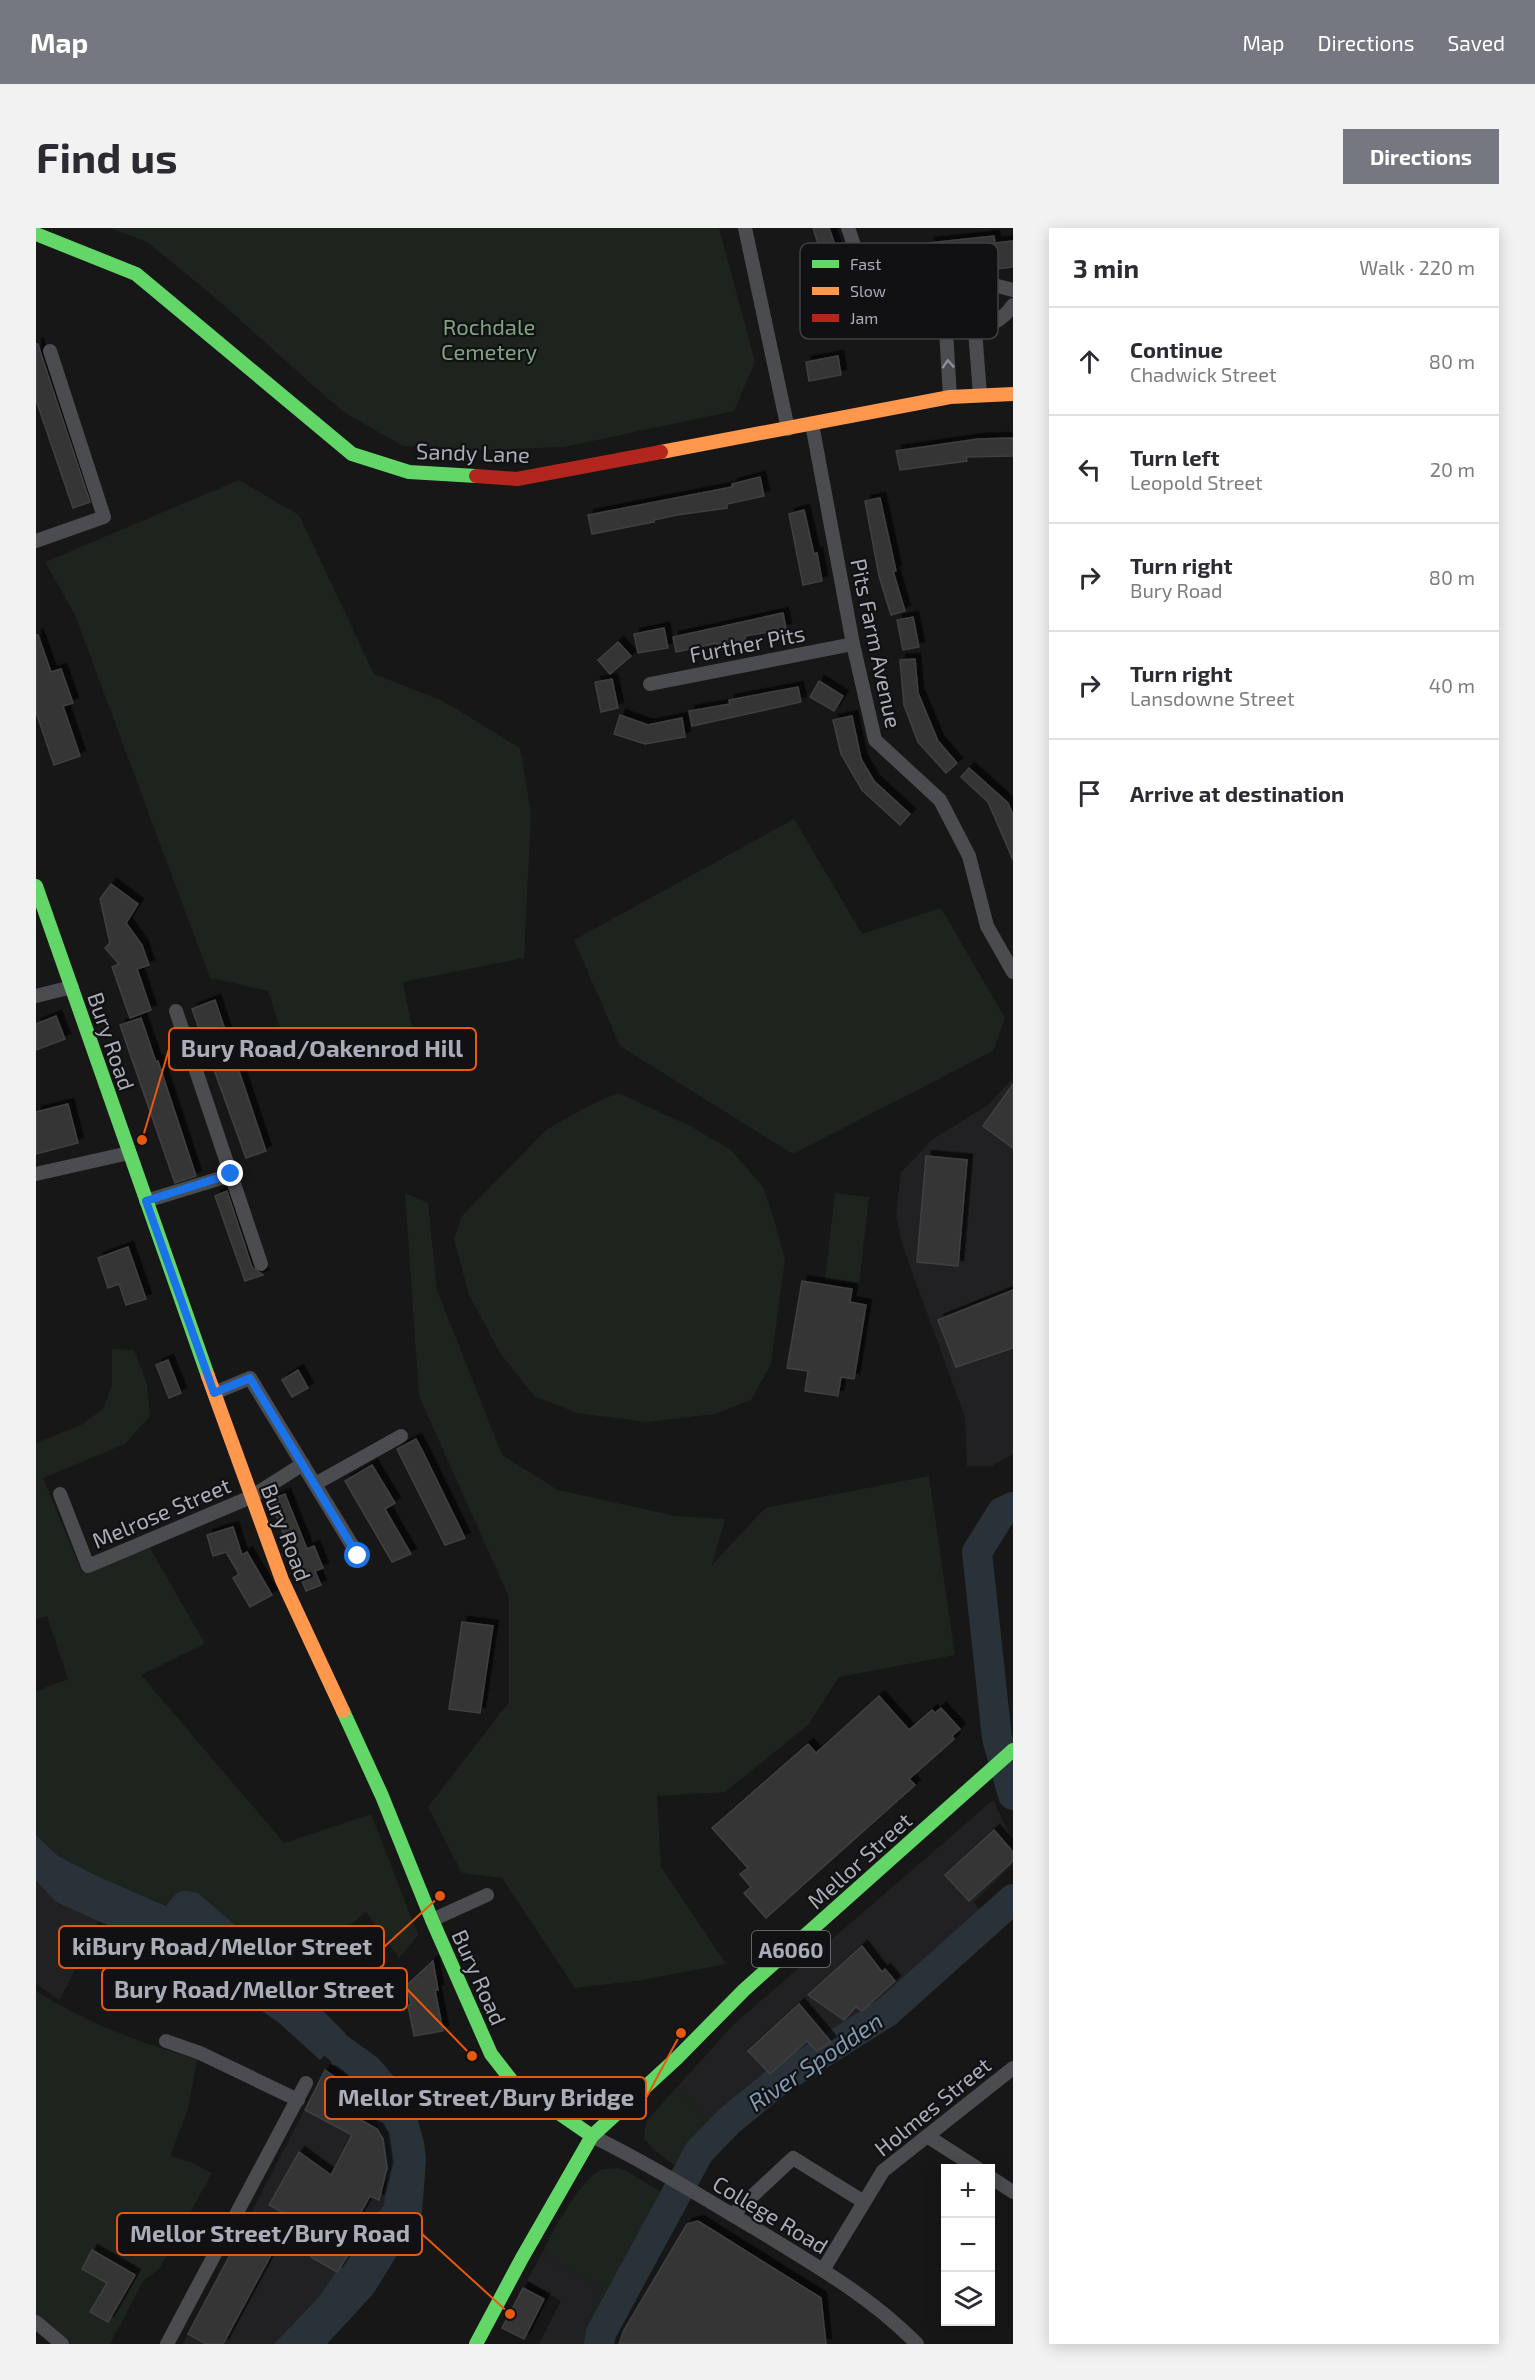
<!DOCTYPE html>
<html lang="en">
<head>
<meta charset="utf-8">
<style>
	body { margin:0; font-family:"Exo 2",sans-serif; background:#f2f2f3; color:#2b2b33 }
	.controls { position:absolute; right:18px; bottom:18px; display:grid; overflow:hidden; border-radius:0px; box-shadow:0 3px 15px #0003 }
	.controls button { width:54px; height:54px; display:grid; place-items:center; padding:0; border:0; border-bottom:2px solid #e1e1e2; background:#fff; color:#2b2b33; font:30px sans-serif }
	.stop { position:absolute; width:18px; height:18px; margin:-14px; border:4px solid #1a73e8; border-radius:50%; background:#fff }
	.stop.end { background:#1a73e8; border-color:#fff; box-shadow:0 2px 6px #0008 }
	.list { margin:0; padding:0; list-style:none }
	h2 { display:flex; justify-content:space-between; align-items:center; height:78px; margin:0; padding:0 24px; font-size:26px }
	h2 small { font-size:20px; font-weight:400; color:#7c7c81 }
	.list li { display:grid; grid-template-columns:39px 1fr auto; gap:18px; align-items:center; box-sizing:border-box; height:108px; padding:0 24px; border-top:2px solid #e1e1e2 }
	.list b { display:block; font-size:22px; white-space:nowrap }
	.list p { margin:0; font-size:20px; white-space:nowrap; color:#7c7c81 }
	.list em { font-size:20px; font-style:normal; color:#7c7c81 }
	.icon { flex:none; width:33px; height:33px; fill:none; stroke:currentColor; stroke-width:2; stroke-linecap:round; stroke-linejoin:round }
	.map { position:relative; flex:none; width:977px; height:2116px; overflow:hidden; border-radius:0px }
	header { display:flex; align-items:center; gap:36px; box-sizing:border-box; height:84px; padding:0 30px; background:#757880; color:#fff }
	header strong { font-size:28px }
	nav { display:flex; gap:33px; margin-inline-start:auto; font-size:21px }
	.intro { display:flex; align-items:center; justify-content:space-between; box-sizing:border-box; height:144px; padding:0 36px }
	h1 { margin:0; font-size:42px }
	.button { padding:15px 27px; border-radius:0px; background:#757880; color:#fff; font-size:21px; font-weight:700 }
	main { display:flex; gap:36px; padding:0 36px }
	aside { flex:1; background:#fff; border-radius:0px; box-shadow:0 3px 15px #0003 }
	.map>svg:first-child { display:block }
</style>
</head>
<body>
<header>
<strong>Map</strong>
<nav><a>Map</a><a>Directions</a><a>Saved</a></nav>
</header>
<div class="intro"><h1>Find us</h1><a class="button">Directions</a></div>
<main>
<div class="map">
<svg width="977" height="2116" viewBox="0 0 977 2116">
	<defs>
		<filter id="shadow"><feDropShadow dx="5.5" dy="-5.5" stdDeviation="0" flood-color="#0009"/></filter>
	</defs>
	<rect width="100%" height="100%" fill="#171717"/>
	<!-- built -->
	<g fill="#212123">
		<path d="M977,850V1226L956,1238H931L929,1189L867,1019L860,987L865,944L897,911L952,877Z"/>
		<path d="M957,1572L977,1614V1636L938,1674L947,1686L871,1761L781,1823L735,1848L676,1896L641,1859L699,1795Z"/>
		<path d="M0,1653L20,1674L62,1693L24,1772L0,1756Z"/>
		<path d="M289,1842L312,1858L338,1889L347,1911L351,1940L348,1977L281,2071L238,2116H147Z"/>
		<path d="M508,2021L515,2033L567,2059L548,2103V2116H503L525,2073L491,2053Z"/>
	</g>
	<!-- green -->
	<g fill="#1d241e">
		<path d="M74,0H683L719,134L698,183L528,219L446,222L367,218L306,183L176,67L111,14Z"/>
		<path d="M203,252L263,287L338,446L407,473L484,520L495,585L488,730L367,754L378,810L250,818L232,763L174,750L39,387L9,334Z"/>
		<path d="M758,591L826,706L905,680L969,790L957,823L757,926L584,818L538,712Z"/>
		<path d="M582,865L652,897L695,922L727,959L738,992L749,1031L735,1136L715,1172L679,1186L611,1194L541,1185L498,1168L464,1125L433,1067L418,1011L426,988L510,902L556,876Z"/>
		<path d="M369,965L392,975L401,1062L466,1227L522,1262L639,1288L689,1291L676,1337L729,1280L893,1248L919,1427L803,1449L772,1497L689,1564L621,1568L625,1639L690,1736L606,1752L539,1760L466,1650L426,1645L392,1579L473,1474V1369L383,1168Z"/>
		<path d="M799,965L833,969L823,1057L789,1052Z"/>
		<path d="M76,1121L98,1122L111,1156L114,1188L89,1216L7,1250L46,1344L114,1320L169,1416L105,1447L248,1615L335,1586L382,1707L363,1730L330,1684L298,1710L245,1740L221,1716L60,1648L22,1628L0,1607V1463L32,1451L11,1388L0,1391V1215L45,1197L67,1181L76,1157Z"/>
		<path d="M0,1763C49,1794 106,1816 161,1831L152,1881L134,1928L157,1935L176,1945L123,2041L107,2053L74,2116H35L0,2087Z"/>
		<path d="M641,1859L676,1896L646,1943L618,1922L608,1911L610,1894Z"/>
		<path d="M582,1940L589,1942L627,1965L557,2098L553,2116H548V2103L567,2059L515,2033L508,2021C519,2001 543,1953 563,1943C568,1940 576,1941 582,1940Z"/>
	</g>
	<!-- water -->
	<g fill="#2a3239">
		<path d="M0,1607L22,1628L61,1648L130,1678C141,1664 142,1660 162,1665L221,1716L310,1806L284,1832L242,1794L178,1750L125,1718L62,1693L20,1674L0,1653Z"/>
		<path d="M317,1812L342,1830L370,1863L381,1889L388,1914L390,1930L388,1960L386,1984L373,2008L337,2066L291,2116H238L281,2071L348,1977L351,1939L347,1911L338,1889L336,1875L323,1854L305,1839L294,1836L311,1816Z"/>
	</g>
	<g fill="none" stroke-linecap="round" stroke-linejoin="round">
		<!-- river -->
		<g stroke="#2a3239" stroke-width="30">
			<path d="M977,1279L966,1284L941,1324L961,1510L977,1567"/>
			<path d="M267,1792L338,1848"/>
			<path d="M563,2116L565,2105L663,1924L694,1892L742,1853L851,1784L977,1671"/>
		</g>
	</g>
	<!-- building -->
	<g fill="#353536" stroke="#3f4043" stroke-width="1.5" filter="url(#shadow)">
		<path d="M777,0H793L813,57L815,55L829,82L822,86L825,92L818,95L793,49Z"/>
		<path d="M958,8L959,15L977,13V39L961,41V37L939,39L896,44L897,47L881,49L877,23L894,22L893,15Z"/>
		<path d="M0,116H2L5,126L54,274L37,280L0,172Z"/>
		<path d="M802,128L805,147L773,153L770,134Z"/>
		<path d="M977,210V228L930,229L931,233L864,242L860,223L942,211Z"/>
		<path d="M724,249L728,268L691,276V280L641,287L618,292V294L556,306L552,287L696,259V256Z"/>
		<path d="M844,270L860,343H857L869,383L855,387L843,348L829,273Z"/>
		<path d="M768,282L778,326L781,325L786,353L767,357L753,286Z"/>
		<path d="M747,385L750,401L709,408L710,413L682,418L681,415L640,424L637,409Z"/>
		<path d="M877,389L883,419L867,422L861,392Z"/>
		<path d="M628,400L632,420L602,425L598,406Z"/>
		<path d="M0,407H2L15,444L25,441L37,475L27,478L44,528L18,537L0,484Z"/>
		<path d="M582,414L595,428L574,446L562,432Z"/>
		<path d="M879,431L882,465L902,513L921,535L910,545L882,514L868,477L864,432Z"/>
		<path d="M576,451L582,480L565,484L559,454Z"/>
		<path d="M783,453L807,468L798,483L774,469Z"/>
		<path d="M762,459L765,474L656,498L653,483L694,476L693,472Z"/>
		<path d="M584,487L612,497L646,490L649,509L609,516L578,506Z"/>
		<path d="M816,488L825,531L838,553L874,586L864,597L826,562L805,526L797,492Z"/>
		<path d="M933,540L972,575L977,587V632L952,574L925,549Z"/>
		<path d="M75,656L102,676L90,695L106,717L113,737L101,741L115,782L94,790L76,739L83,736L69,720L74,715L64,671Z"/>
		<path d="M179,772L230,923L210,930L156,781Z"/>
		<path d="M20,788L29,811L0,822V796Z"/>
		<path d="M105,790L120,834L122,833L160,948L139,955L84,797Z"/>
		<path d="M977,856V920L947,898Z"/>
		<path d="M32,876L42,915L0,926V884Z"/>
		<path d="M890,928L931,932L922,1038L881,1034Z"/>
		<path d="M191,963L216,1039L227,1047L209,1053L179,968Z"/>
		<path d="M92,1019L110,1071L90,1077L83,1056L72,1060L62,1030Z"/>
		<path d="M766,1053L816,1061L814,1074L830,1077L818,1151L805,1149L802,1168L769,1163L772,1143L751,1140Z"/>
		<path d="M977,1062V1120L920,1139L902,1092Z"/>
		<path d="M132,1132L145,1165L133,1170L120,1137Z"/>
		<path d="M262,1142L272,1160L256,1169L246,1152Z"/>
		<path d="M380,1211L387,1224L429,1310L409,1317L361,1221Z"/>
		<path d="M336,1237L359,1275L349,1281L375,1326L356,1334L309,1253Z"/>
		<path d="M249,1266L271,1321L278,1318L287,1340L279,1343L285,1357L270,1363L234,1272Z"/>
		<path d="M197,1299L206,1327L211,1324L236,1367L214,1379L197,1350L203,1346L190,1324L177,1328L171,1307Z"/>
		<path d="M426,1394L457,1398L444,1485L413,1481Z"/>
		<path d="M843,1468L873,1502L896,1482L899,1485L905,1480L924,1501L916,1508L918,1511L873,1551L879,1557L730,1690L708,1665L715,1659L704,1646L712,1640L676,1600L772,1516L780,1525Z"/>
		<path d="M958,1602L977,1624V1633L933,1673L909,1647Z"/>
		<path d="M826,1718L846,1744L849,1741L859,1753L826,1783L820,1779L808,1792L772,1767Z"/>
		<path d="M397,1733L402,1762H399L407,1803L378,1808L372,1777H375L371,1757Z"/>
		<path d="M763,1776L795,1814L781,1823L771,1813L734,1846L712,1823Z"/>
		<path d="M289,1842L312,1858L328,1880L323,1891L341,1901L347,1911L351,1940L343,1972L334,1968L307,2017L316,2021L301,2044L275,2029L286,2007L233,1977L263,1924L295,1947L316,1907L269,1882Z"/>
		<path d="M662,1993L785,2070L790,2116H583L588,2102L651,1996Z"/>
		<path d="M211,1995L243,2012L187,2116H170L152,2106Z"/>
		<path d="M56,2022L99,2047L72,2094L54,2084L71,2055L46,2041Z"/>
		<path d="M487,2060L508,2071L488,2111L466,2100Z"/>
	</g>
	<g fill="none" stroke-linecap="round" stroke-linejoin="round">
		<!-- street -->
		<g stroke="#4b4c50" stroke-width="14">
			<path d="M709,0L752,201"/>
			<path d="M812,0C818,15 823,39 832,52C837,60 863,88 871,92C903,106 956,110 977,77"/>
			<path d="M854,76L901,58L946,54L977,62"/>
			<path d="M910,102L914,169"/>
			<path d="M939,102L944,167"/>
			<path d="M776,196L817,416L839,512L904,572L933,628L951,698L977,744"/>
			<path d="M0,313L68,289L14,123"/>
			<path d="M614,456L817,416"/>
			<path d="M0,768L36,759"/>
			<path d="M140,783L225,1036"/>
			<path d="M0,946L93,925"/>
			<path d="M110,973L195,947"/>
			<path d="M178,1165L214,1150L322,1327"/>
			<path d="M279,1256L365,1208"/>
			<path d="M24,1266L52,1338L215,1269L267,1236"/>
			<path d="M396,1692L451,1667"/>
			<path d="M130,1813L164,1825L262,1872"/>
			<path d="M556,1908C613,1936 666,1969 720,2001C777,2036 834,2068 881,2116"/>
			<path d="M891,1908L941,1940"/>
			<path d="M954,1949L977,1964"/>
			<path d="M696,1987L757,1930L828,1974"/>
			<path d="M787,2042L847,1943L977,1840"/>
			<path d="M0,2094L26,2116"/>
			<path d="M131,2116L270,1855"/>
		</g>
		<!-- fast -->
		<g stroke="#63d668" stroke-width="14">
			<path d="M0,6L100,46L316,226L373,244L440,248"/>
			<path d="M0,658L172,1148"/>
			<path d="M307,1483L346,1568L396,1692L455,1826L476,1853L556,1908"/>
			<path d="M440,2116L486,2030L556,1908L641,1830L708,1762L977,1522"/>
		</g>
		<!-- slow -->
		<g stroke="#ff974d" stroke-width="14">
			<path d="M625,224L914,169L977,166"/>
			<path d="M172,1148L246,1352L307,1483"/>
		</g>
		<!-- jam -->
		<path stroke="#b3261e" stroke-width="14" d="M440,248L481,251L625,224"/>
	</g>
	<!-- one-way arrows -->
	<defs><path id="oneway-chevron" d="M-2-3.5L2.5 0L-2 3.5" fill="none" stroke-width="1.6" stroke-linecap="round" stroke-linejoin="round" transform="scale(1.5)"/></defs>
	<use stroke="#8c9099" href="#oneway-chevron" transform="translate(912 136) rotate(-94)"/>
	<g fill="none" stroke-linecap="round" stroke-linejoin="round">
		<!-- route -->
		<path stroke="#1a73e8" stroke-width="8" d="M195,946L110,973L178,1165L214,1150L322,1328"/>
	</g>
	<g text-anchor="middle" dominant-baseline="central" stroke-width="4.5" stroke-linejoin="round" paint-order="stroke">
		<!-- shield labels -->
		<rect fill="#111113" stroke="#7b7e86" stroke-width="1.5" x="716" y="1703" width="78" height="36" rx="4.5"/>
		<g font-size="21" font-weight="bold" fill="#a8adb8">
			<text x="755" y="1721">A6060</text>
		</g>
		<!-- park labels -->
		<g font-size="22" fill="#7fa381" stroke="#111113">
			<text x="453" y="98">Rochdale<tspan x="453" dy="25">Cemetery</tspan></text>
		</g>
		<!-- street labels -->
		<g font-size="22" fill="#a8adb8" stroke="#111113">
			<text transform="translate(437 224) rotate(2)">Sandy Lane</text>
			<text transform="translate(711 415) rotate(-11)">Further Pits</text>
			<text transform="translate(841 415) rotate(78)">Pits Farm Avenue</text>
			<text transform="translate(76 813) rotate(71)">Bury Road</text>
			<text transform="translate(125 1284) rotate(-23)">Melrose Street</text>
			<text transform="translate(251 1304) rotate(69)">Bury Road</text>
			<text transform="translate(823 1632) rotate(-42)">Mellor Street</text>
			<text transform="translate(444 1749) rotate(66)">Bury Road</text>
			<text transform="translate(896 1878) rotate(-39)">Holmes Street</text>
			<text transform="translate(735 1986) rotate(31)">College Road</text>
		</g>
		<!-- water labels -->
		<g font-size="24" font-style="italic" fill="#7f9bb3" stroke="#111113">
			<text transform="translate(779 1833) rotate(-34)">River Spodden</text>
		</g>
	</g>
	<!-- legend -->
	<rect x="764" y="15" width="198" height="96" rx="9" fill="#111113" stroke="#3e4045" stroke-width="1.5"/>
	<rect x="776" y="32" width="27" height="8" fill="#63d668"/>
	<rect x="776" y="59" width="27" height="8" fill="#ff974d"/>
	<rect x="776" y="86" width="27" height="8" fill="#b3261e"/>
	<g font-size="16" fill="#a8adb8">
		<text x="814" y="42">Fast</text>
		<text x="814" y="69">Slow</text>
		<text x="814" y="96">Jam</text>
	</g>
	<!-- callouts -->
	<path fill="none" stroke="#e8590c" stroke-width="2" d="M106 912L133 821M404 1668L348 1719M436 1828L371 1761M645 1805L610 1870M474 2086L386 2006"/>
	<g fill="#e8590c" stroke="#111113" stroke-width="2">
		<circle cx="106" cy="912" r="6"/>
		<circle cx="404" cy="1668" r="6"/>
		<circle cx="436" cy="1828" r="6"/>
		<circle cx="645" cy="1805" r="6"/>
		<circle cx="474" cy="2086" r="6"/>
	</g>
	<g fill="#111113" stroke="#e8590c" stroke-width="2">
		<rect x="133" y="800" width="307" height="42" rx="6"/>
		<rect x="23" y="1698" width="325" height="42" rx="6"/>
		<rect x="66" y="1740" width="305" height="42" rx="6"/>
		<rect x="289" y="1849" width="321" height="42" rx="6"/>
		<rect x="81" y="1985" width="305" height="42" rx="6"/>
	</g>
	<g font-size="24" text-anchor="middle" font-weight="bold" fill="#a8adb8">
		<text x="286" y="829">Bury Road/Oakenrod Hill</text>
		<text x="186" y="1727">kiBury Road/Mellor Street</text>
		<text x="218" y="1770">Bury Road/Mellor Street</text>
		<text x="450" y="1878">Mellor Street/Bury Bridge</text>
		<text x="234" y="2014">Mellor Street/Bury Road</text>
	</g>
</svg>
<div class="controls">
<button>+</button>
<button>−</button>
<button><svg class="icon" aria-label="layers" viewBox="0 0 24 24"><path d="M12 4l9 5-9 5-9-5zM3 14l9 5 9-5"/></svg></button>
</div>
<div class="stop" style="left:322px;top:1328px"></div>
<div class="stop end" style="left:195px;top:946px"></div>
</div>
<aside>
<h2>3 min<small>Walk · 220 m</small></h2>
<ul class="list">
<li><svg class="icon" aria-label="ahead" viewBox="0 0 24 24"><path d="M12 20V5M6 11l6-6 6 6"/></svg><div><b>Continue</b><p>Chadwick Street</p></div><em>80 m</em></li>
<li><svg class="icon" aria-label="left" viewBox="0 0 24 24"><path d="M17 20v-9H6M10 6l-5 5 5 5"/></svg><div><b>Turn left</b><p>Leopold Street</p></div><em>20 m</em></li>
<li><svg class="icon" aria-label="right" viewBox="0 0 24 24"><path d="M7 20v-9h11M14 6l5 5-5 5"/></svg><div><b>Turn right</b><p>Bury Road</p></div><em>80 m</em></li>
<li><svg class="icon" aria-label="right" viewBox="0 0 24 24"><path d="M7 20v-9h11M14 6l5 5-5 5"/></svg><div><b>Turn right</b><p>Lansdowne Street</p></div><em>40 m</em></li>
<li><svg class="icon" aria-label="arrive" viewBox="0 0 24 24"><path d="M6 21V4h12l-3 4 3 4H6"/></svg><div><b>Arrive at destination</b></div></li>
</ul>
</aside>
</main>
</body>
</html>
